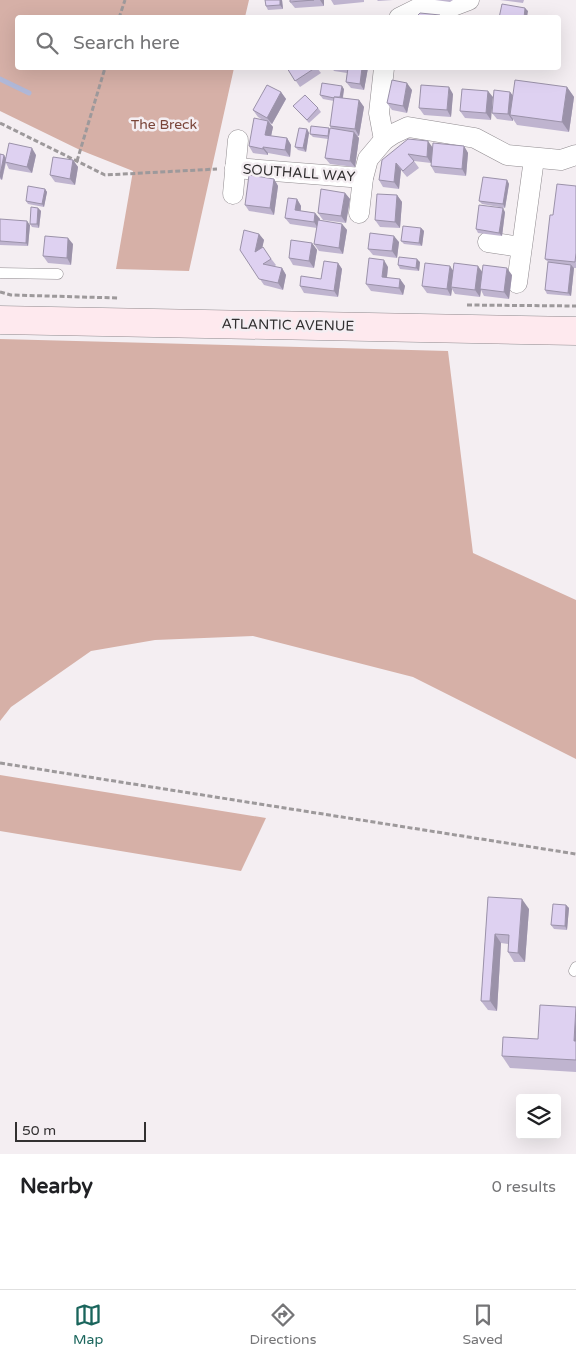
<!DOCTYPE html>
<html lang="en">
<head>
<meta charset="utf-8">
<style>
	body { margin:0; font-family:"Varela Round",sans-serif; background:#f6f6f6; color:#202124 }
	.controls { position:absolute; right:15px; bottom:15px; display:grid; overflow:hidden; border-radius:5px; box-shadow:0 5px 20px #0002 }
	.controls button { width:45px; height:45px; display:grid; place-items:center; padding:0; border:0; border-bottom:1px solid #e0e0e0; background:#fff; color:#202124; font:25px sans-serif }
	.scale { position:absolute; left:15px; bottom:12px; width:131px; box-sizing:border-box; padding-left:5px; border:2px solid #323031; border-top:0; font-size:14px; line-height:18px; white-space:nowrap; color:#323031; -webkit-text-stroke:4px #f4eef2; paint-order:stroke }
	.list { margin:0; padding:0; list-style:none }
	h2 { display:flex; justify-content:space-between; align-items:center; height:65px; margin:0; padding:0 20px; font-size:21px }
	h2 small { font-size:16px; font-weight:400; color:#757577 }
	.icon { flex:none; width:28px; height:28px; fill:none; stroke:currentColor; stroke-width:2; stroke-linecap:round; stroke-linejoin:round }
	.map { position:relative; flex:none; width:576px; height:1154px; overflow:hidden }
	.search { position:absolute; background:#fff; box-shadow:0 5px 20px #0002; left:15px; right:15px; top:15px; height:55px; display:flex; align-items:center; gap:12px; box-sizing:border-box; padding:0 18px; border-radius:5px; color:#757577; font-size:19px }
	.sheet { height:135px; background:#fff }
	nav { display:flex; justify-content:space-around; align-items:center; box-sizing:border-box; height:70px; border-top:1px solid #e0e0e0; background:#fff; font-size:14px; color:#757577 }
	nav a { display:grid; justify-items:center; gap:2px }
	nav .on { color:#1a655c }
	.map>svg:first-child { display:block }
</style>
</head>
<body>
<div class="map">
<svg width="576" height="1154" viewBox="0 0 576 1154">
	<rect width="100%" height="100%" fill="#f4eef2"/>
	<!-- forest -->
	<g fill="#d6b0a7">
		<path d="M0,0H249L245,17L18,18V68H234L189,271L116,269L133,171L80,150L0,111Z"/>
		<path d="M0,339L448,351L473,553L576,600V759L413,677L253,636L155,640L91,651L11,707L0,721Z"/>
		<path d="M0,775L266,818L241,871L0,831Z"/>
	</g>
	<g fill="none" stroke-linecap="round" stroke-linejoin="round">
		<!-- stream -->
		<path stroke="#b0b8d8" stroke-width="5" d="M0,79L29,93"/>
		<defs>
			<g id="lane">
				<path d="M0,273L58,274"/>
				<path d="M574,971L576,967"/>
			</g>
			<g id="street">
				<path d="M399,18L417,9L448,8L469,0"/>
				<path d="M384,68L379,113L384,140"/>
				<path d="M235,168L363,178"/>
				<path d="M233,194L238,140"/>
				<path d="M359,213L363,178L368,159L384,140L393,134L408,127L475,138L507,155L561,160L576,155"/>
				<path d="M488,242L521,247"/>
				<path d="M517,283L534,159"/>
			</g>
			<path id="secondary" d="M0,320L576,331"/>
		</defs>
		<!-- lane casing -->
		<use href="#lane" stroke="#908b8f" stroke-width="11"/>
		<!-- street casing -->
		<use href="#street" stroke="#908b8f" stroke-width="21"/>
		<!-- secondary casing -->
		<use href="#secondary" stroke="#908b8f" stroke-width="29"/>
		<!-- path -->
		<g stroke="#9d999b" stroke-width="3" stroke-dasharray="5 2.5" stroke-linecap="butt">
			<path d="M119,18L125,0"/>
			<path d="M0,123L105,175L217,169"/>
			<path d="M77,161L105,68"/>
			<path d="M0,292L11,295L118,298"/>
			<path d="M467,305L576,306"/>
			<path d="M0,763L576,854"/>
		</g>
		<!-- lane -->
		<use href="#lane" stroke="#fff" stroke-width="10"/>
		<!-- street -->
		<use href="#street" stroke="#fff" stroke-width="20"/>
		<!-- secondary -->
		<use href="#secondary" stroke="#fee9ee" stroke-width="28"/>
	</g>
	<!-- wall -->
	<g fill="#bfb4cf">
		<path d="M265,0H282L283,9L268,10L266,6Z"/>
		<path d="M290,0H324V6L295,8L290,2Z"/>
		<path d="M331,0H364V2L334,5Z"/>
		<path d="M377,0H393L378,1Z"/>
		<path d="M435,0H453L450,2Z"/>
		<path d="M500,0H524L523,3Z"/>
		<path d="M287,68H317L321,73L300,87Z"/>
		<path d="M332,68H368L364,90L351,88L346,82L347,73L334,71Z"/>
		<path d="M567,87L574,97L569,132L517,125L513,119V121L497,119L492,113L510,92L513,96Z"/>
		<path d="M344,89L343,98L359,100L364,107L359,136H357L359,138L355,167L330,164L325,158L328,139L313,137L310,134L329,128V129H332L330,126L334,101L323,99L320,95Z"/>
		<path d="M412,90L407,113L392,110L387,103Z"/>
		<path d="M488,91L491,120L465,118L460,111Z"/>
		<path d="M281,92L286,99L272,124L270,123L273,127L271,136L287,138L291,145L290,157L268,153V155L253,153L249,146L263,120L258,117L253,110Z"/>
		<path d="M453,94L451,117L424,115L419,108Z"/>
		<path d="M293,106L318,108L321,112L309,123Z"/>
		<path d="M307,129L309,133L306,152L298,150L295,147Z"/>
		<path d="M464,146L468,153L466,176L435,173L431,166V163L414,161L419,168L407,177L401,170L399,189L383,187L379,180L382,160L432,147Z"/>
		<path d="M0,154L4,155L6,158L36,155L32,173L9,169L6,163L2,180L0,179Z"/>
		<path d="M73,160L78,167L75,185L55,182L50,175Z"/>
		<path d="M274,179L278,186L274,215L249,211L245,205Z"/>
		<path d="M507,180L509,184L505,208L482,204L479,201Z"/>
		<path d="M576,186V268H574L571,296L547,294L545,290L548,262L545,259L553,215Z"/>
		<path d="M45,189L47,192L44,207L28,204L26,201Z"/>
		<path d="M345,193L350,199L346,223L323,220L318,213Z"/>
		<path d="M397,195L402,202L400,228L380,227L375,220Z"/>
		<path d="M297,199L301,206V211L315,213L320,219V221L342,224L347,230L343,254L319,251L314,244L317,228L290,224L285,218Z"/>
		<path d="M38,208L41,211L39,228L32,227L30,224Z"/>
		<path d="M505,212L502,236L478,233L476,229Z"/>
		<path d="M0,219L30,225L28,246L0,245Z"/>
		<path d="M421,228L424,231L422,246L404,244L401,241Z"/>
		<path d="M259,234L264,240L262,247L276,265L274,267L282,268L286,275L283,290L264,285L240,250Z"/>
		<path d="M399,242L397,258L373,255L368,249Z"/>
		<path d="M312,243L317,250L314,268L293,265L289,258Z"/>
		<path d="M73,244L71,265L48,263L43,256Z"/>
		<path d="M420,262L419,271L400,269L398,265Z"/>
		<path d="M338,263L342,269L338,297L304,293L300,286L321,279Z"/>
		<path d="M388,267L387,278L400,279L405,286L403,295L371,291L366,284Z"/>
		<path d="M453,270L512,275L509,299L484,296L481,290L480,297L455,294L452,289L451,296L427,293L422,286Z"/>
		<path d="M488,897L529,909L525,962H514L508,952V944L501,943L497,1011L488,1010L481,1001Z"/>
		<path d="M566,905L569,908L567,930L554,929L551,925Z"/>
		<path d="M576,1007V1072L510,1068L502,1056L538,1039Z"/>
	</g>
	<!-- shaded-wall -->
	<g fill="#9b92a9">
		<path d="M280,0H282L283,9L280,5Z"/>
		<path d="M320,0H324V6Z"/>
		<path d="M525,8L528,11L527,18H524Z"/>
		<path d="M362,68H368L364,90L360,84Z"/>
		<path d="M407,83L412,90L407,113L403,106Z"/>
		<path d="M342,86L344,89L342,102L340,98Z"/>
		<path d="M449,87L453,94L451,117L447,110Z"/>
		<path d="M567,87L574,97L569,132L562,122Z"/>
		<path d="M488,91L493,97L491,120L486,113Z"/>
		<path d="M281,92L286,99L272,124L267,118Z"/>
		<path d="M510,92L515,98L510,115L513,119V121L508,114Z"/>
		<path d="M359,100L364,107L359,136L355,129Z"/>
		<path d="M268,121L273,127L270,141L265,135Z"/>
		<path d="M307,129L309,133L306,152L303,148Z"/>
		<path d="M354,132L359,138L355,167L350,161Z"/>
		<path d="M287,138L291,145L290,157L285,150Z"/>
		<path d="M428,141L433,148L431,163L427,157Z"/>
		<path d="M464,146L468,153L466,176L462,169Z"/>
		<path d="M263,147L268,153V155L263,149Z"/>
		<path d="M32,148L36,155L32,173L27,167Z"/>
		<path d="M4,155L6,159L2,180L0,177V175Z"/>
		<path d="M73,160L78,167L75,185L70,179Z"/>
		<path d="M396,163L401,170L399,189L394,182Z"/>
		<path d="M274,179L278,186L274,215L270,208Z"/>
		<path d="M507,180L509,184L505,208L503,204Z"/>
		<path d="M45,189L47,192L44,207L42,204Z"/>
		<path d="M345,193L350,199L346,223L341,216Z"/>
		<path d="M397,195L402,202L400,228L395,222Z"/>
		<path d="M297,199L301,206L300,217L295,210Z"/>
		<path d="M38,208L41,211L39,228L37,224Z"/>
		<path d="M503,208L505,212L502,236L499,233Z"/>
		<path d="M315,213L320,219L318,228L314,222Z"/>
		<path d="M27,221L30,225L28,246L26,243Z"/>
		<path d="M342,224L347,230L343,254L339,248Z"/>
		<path d="M421,228L424,231L422,246L419,243Z"/>
		<path d="M259,234L264,240L260,258L255,252Z"/>
		<path d="M394,236L399,242L397,258L392,251Z"/>
		<path d="M68,238L73,244L71,265L67,258Z"/>
		<path d="M312,243L317,250L314,268L309,261Z"/>
		<path d="M417,259L420,262L419,271L416,268Z"/>
		<path d="M384,260L388,267L386,284L382,277Z"/>
		<path d="M338,263L342,269L338,297L334,291Z"/>
		<path d="M571,265L574,268L571,296L568,293Z"/>
		<path d="M450,266L454,272L451,287L452,289L451,296L447,289Z"/>
		<path d="M478,266L483,273L480,297L475,290Z"/>
		<path d="M282,268L286,275L283,290L278,283Z"/>
		<path d="M507,268L512,275L509,299L504,292Z"/>
		<path d="M400,279L405,286L403,295L399,288Z"/>
		<path d="M522,899L529,909L525,962L518,953Z"/>
		<path d="M566,905L569,908L567,930L565,926Z"/>
		<path d="M495,934L501,943L497,1011L490,1001Z"/>
		<path d="M576,1015V1044L574,1041Z"/>
	</g>
	<!-- building -->
	<g fill="#ded1f1" stroke="#9b92a9">
		<path d="M265,0H280V5L266,6Z"/>
		<path d="M290,0H314L290,2Z"/>
		<path d="M502,4L525,8L524,18H499Z"/>
		<path d="M420,13L440,15V18H415Z"/>
		<path d="M287,68H315L295,81Z"/>
		<path d="M348,68H362L360,84L346,82Z"/>
		<path d="M392,80L407,83L403,106L387,103Z"/>
		<path d="M515,80L567,87L562,122L510,115Z"/>
		<path d="M322,83L342,86L340,97H334V98L320,95Z"/>
		<path d="M267,85L281,92L267,118L253,110Z"/>
		<path d="M421,85L449,87L447,110L419,108Z"/>
		<path d="M462,89L488,91L486,113L460,111Z"/>
		<path d="M494,90L510,92L508,114L492,113Z"/>
		<path d="M305,95L318,108L307,120L293,106Z"/>
		<path d="M334,97L359,100L355,129L330,126Z"/>
		<path d="M254,118L268,121L265,135L287,138L285,150L263,147V149L249,146Z"/>
		<path d="M311,126L329,128L328,136L310,134Z"/>
		<path d="M299,128L307,129L303,148L295,147Z"/>
		<path d="M330,128L354,132L350,161L325,158Z"/>
		<path d="M408,139L428,141L427,157L408,154L414,161L403,171L396,163L394,182L379,180L382,160Z"/>
		<path d="M9,143L32,148L27,167L5,162Z"/>
		<path d="M433,143L464,146L462,169L431,166Z"/>
		<path d="M0,154L4,155L0,175Z"/>
		<path d="M53,157L73,160L70,179L50,175Z"/>
		<path d="M249,175L274,179L270,208L245,205Z"/>
		<path d="M483,177L507,180L503,204L479,201Z"/>
		<path d="M557,184L576,186V253L575,262L545,259L550,215H553Z"/>
		<path d="M28,186L45,189L42,204L26,201Z"/>
		<path d="M321,189L345,193L341,216L318,213Z"/>
		<path d="M377,194L397,195L395,222L375,220Z"/>
		<path d="M288,198L297,199L295,210L315,213L314,222L285,218Z"/>
		<path d="M479,205L503,208L499,233L476,229Z"/>
		<path d="M31,207L38,208L37,224H30Z"/>
		<path d="M0,219L27,221L26,243L0,241Z"/>
		<path d="M318,220L342,224L339,248L314,244Z"/>
		<path d="M403,226L421,228L419,243L401,241Z"/>
		<path d="M244,230L259,234L255,252L263,247L271,259L263,264L282,268L278,283L259,279L240,250Z"/>
		<path d="M370,233L394,236L392,251L368,249Z"/>
		<path d="M45,236L68,238L67,258L43,256Z"/>
		<path d="M291,240L312,243L309,261L289,258Z"/>
		<path d="M399,257L417,259L416,268L398,265Z"/>
		<path d="M369,258L384,260L382,277L400,279L399,288L366,284Z"/>
		<path d="M324,261L338,263L334,291L300,286L301,276L321,279Z"/>
		<path d="M548,262L571,265L568,293L545,290Z"/>
		<path d="M425,263L450,266L447,289L422,286Z"/>
		<path d="M454,263L478,266L475,290L451,287Z"/>
		<path d="M483,265L507,268L504,292L480,289Z"/>
		<path d="M488,897L522,899L518,953L508,952L509,935L495,934L490,1001H481Z"/>
		<path d="M553,904L566,905L565,926L551,925Z"/>
		<path d="M540,1005L576,1007L574,1041H576V1060L502,1056L503,1037L538,1039Z"/>
	</g>
	<g text-anchor="middle" dominant-baseline="central" stroke-width="5" stroke-linejoin="round" paint-order="stroke">
		<!-- park labels -->
		<g font-size="14" fill="#7a4539" stroke="#f4eef2">
			<text x="164" y="124">The Breck</text>
		</g>
		<!-- street labels -->
		<g font-size="14" fill="#323031" stroke="#f4eef2">
			<text transform="translate(299 173) rotate(4)">SOUTHALL WAY</text>
			<text transform="translate(288 325) rotate(1)">ATLANTIC AVENUE</text>
		</g>
	</g>
</svg>
<div class="controls">
<button><svg class="icon" aria-label="layers" viewBox="0 0 24 24"><path d="M12 4l9 5-9 5-9-5zM3 14l9 5 9-5"/></svg></button>
</div>
<div class="scale">50 m</div>
<div class="search"><svg class="icon" aria-label="search" viewBox="0 0 24 24"><circle cx="10" cy="10" r="6"/><path d="M15 15l6 6"/></svg>Search here</div>
</div>
<section class="sheet">
<h2>Nearby<small>0 results</small></h2>
<ul class="list">
</ul>
</section>
<nav>
<a class="on"><svg class="icon" aria-label="map" viewBox="0 0 24 24"><path d="M3 6l6-2 6 2 6-2v14l-6 2-6-2-6 2zM9 4v14M15 6v14"/></svg>Map</a>
<a><svg class="icon" aria-label="directions" viewBox="0 0 24 24"><path d="M12 3l9 9-9 9-9-9zM9 14v-3h6M13 9l2 2-2 2"/></svg>Directions</a>
<a><svg class="icon" aria-label="saved" viewBox="0 0 24 24"><path d="M7 4h10v16l-5-4-5 4z"/></svg>Saved</a>
</nav>
</body>
</html>
